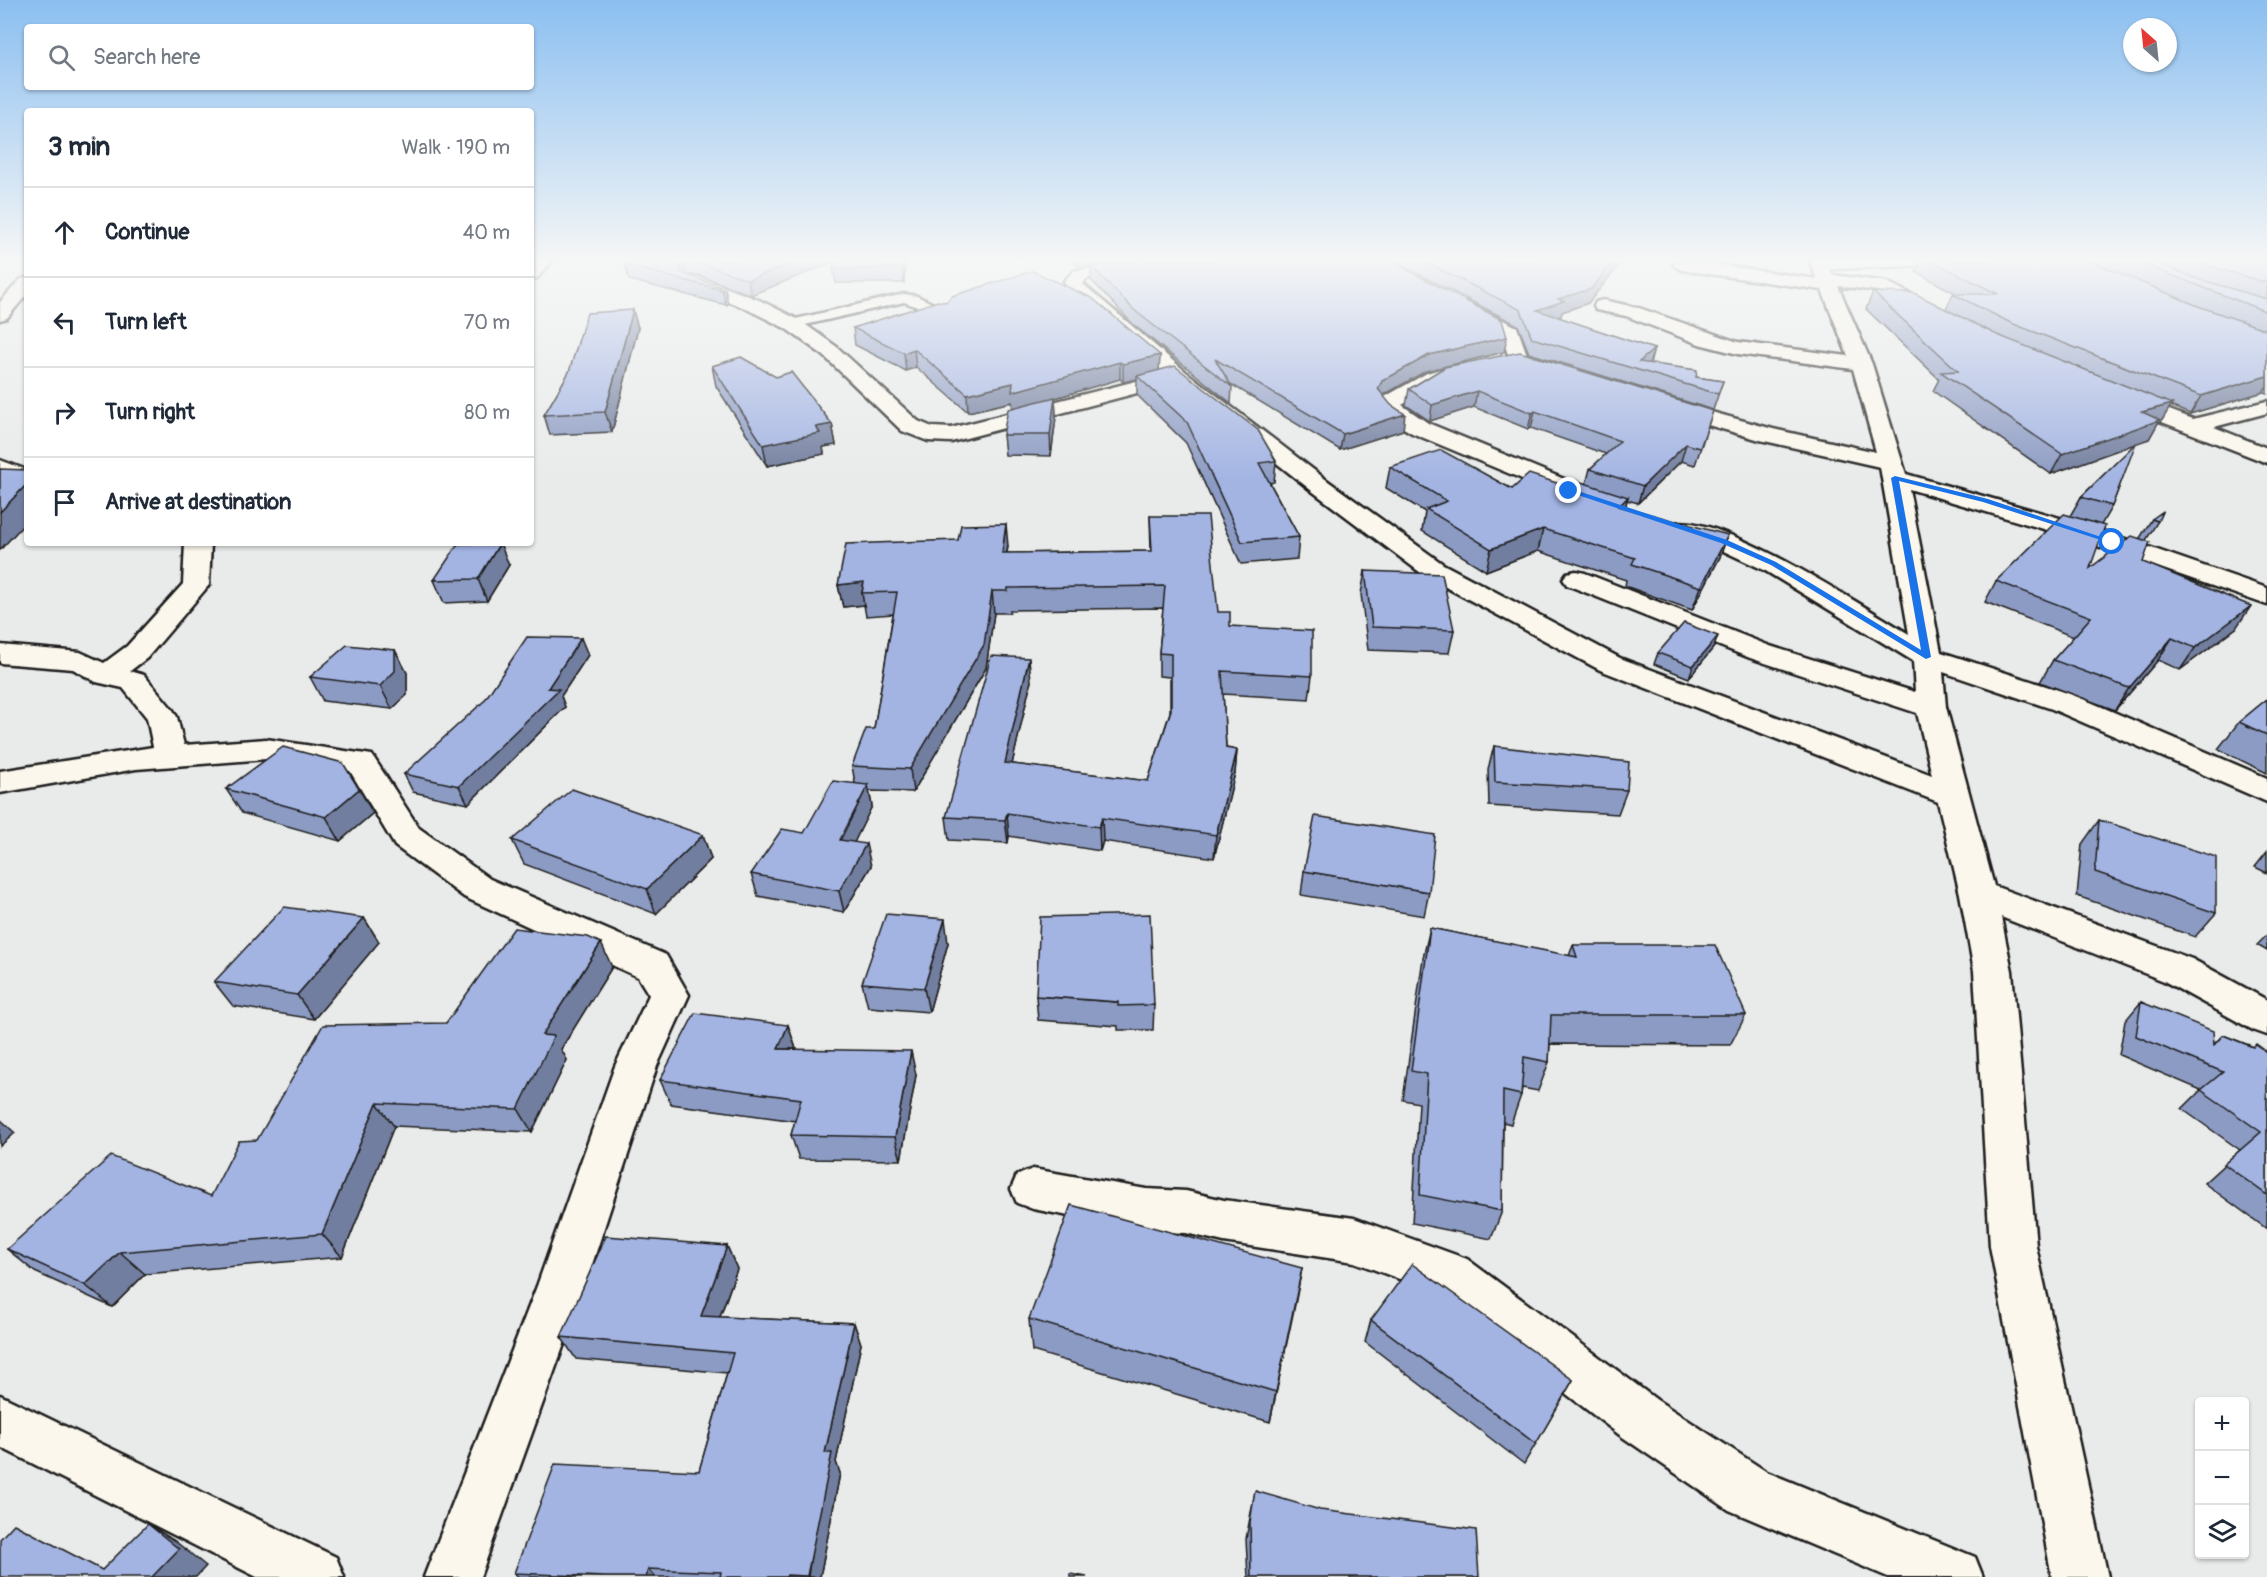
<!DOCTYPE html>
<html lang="en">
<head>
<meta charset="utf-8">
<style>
	body { margin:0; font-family:Pangolin,sans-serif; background:#f6f6f7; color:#1f2937 }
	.controls { position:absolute; right:18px; bottom:18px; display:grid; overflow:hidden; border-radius:6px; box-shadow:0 2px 4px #0004 }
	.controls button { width:54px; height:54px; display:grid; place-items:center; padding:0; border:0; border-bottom:2px solid #e0e1e3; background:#fff; color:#1f2937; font:30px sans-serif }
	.compass { position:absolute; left:2123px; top:18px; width:54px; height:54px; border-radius:50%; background:#fff; box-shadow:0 2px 4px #0004; rotate:333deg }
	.stop { position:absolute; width:18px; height:18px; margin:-14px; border:4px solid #1a73e8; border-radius:50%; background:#fff }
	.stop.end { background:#1a73e8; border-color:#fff; box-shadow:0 2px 6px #0008 }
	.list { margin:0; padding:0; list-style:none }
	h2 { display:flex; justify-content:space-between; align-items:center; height:78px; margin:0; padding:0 24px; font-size:26px }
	h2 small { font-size:20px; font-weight:400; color:#747a83 }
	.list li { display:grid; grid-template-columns:39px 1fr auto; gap:18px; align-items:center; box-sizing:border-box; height:90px; padding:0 24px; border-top:2px solid #e0e1e3 }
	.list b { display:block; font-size:22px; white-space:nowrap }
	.list em { font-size:20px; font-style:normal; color:#747a83 }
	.icon { flex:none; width:33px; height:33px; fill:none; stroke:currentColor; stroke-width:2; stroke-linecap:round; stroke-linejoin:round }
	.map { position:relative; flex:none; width:2267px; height:1577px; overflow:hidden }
	.search { position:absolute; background:#fff; box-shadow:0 2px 4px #0004; left:24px; top:24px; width:510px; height:66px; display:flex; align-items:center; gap:15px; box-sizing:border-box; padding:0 21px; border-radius:6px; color:#747a83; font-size:22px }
	.panel { position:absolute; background:#fff; box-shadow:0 2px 4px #0004; left:24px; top:108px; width:510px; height:438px; border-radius:6px }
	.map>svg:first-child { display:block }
</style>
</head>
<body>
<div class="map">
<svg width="2267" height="1577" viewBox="0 0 2267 1577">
	<rect width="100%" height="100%" fill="#e9eaea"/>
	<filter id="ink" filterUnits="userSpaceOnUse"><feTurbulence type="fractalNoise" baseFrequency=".0167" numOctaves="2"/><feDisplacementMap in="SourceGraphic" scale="12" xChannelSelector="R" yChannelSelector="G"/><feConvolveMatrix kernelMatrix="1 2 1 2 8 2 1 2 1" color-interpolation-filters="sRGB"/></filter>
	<g filter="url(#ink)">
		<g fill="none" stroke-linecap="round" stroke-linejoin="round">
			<defs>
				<path id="service" d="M904,294L917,296L952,313L946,317L904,302L792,328L785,324L787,321Z"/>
				<g id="minor">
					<path d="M535,260H553L537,278L531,279V264Z"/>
					<path d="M1158,260H1218L1210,265L1095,277L1086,279L1083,284L1186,372L1328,481L1443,564L1620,658L1932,775L1917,713L1750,658L1567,585L1563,579L1567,573L1576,571L1585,573L1770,646L1915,692L1913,661L1764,570L1715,547L1674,533L1670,528L1674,523C1718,512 1866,608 1909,634L1880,467L1760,440L1660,411L1657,406L1660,401L1668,400L1773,429L1876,452L1853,369L1738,354L1699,344L1626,316L1596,310L1594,306L1596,302L1603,300L1639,308L1738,342L1848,356L1822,290L1682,270L1673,265L1676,261L1685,260L1817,279L1809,260H1942L1934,265L1830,269L1833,275L1887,282L1942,310L1944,314L1942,318H1928L1877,291L1838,286L1872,364L1906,474L2091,527L2267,588V605L2074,538L1909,489L1941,652L2074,695L2267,778V802L2052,709L1943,672L1946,707L1994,886L2192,959L2267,1000V1035L2253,1030L2164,981L2001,917L2012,971L2036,1246L2108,1577H2052L1990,1246L1974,971L1960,894L1938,802L1600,670L1425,576L1312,491L1175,383L951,442L928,441L902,431L823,355L785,328L745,308L686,285L683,281L686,277H698L759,300L799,320L837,347L918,421L932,427L951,428L1164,374L1068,290L1064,281L1074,271L1080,270Z"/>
					<path d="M27,278V294L7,318L0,320V302L21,279Z"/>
					<path d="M1465,301L1517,327L1527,355L1560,366L1563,370L1560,374L1553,376L1511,363L1501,334L1458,311L1456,307Z"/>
					<path d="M1447,367L1454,369L1457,373C1454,378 1411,400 1402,405L1428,423L1586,488L1589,493L1586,498L1577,500L1568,498L1412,433L1390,420L1378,404L1381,399L1427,373Z"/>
					<path d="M2124,393L2193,419L2267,401V413L2214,427L2267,448V463L2116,404L2113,399L2116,394Z"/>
					<path d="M0,460L27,470V485L0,475Z"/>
					<path d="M185,543H211L209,585L147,658L130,671L144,675L173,710L177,717L184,745L266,739L372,755L419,828L490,879L666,955L689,995L657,1066L585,1286L480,1577H424L537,1286L615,1066L649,995L638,977L464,897L395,846L350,771L266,759L136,769L0,793V771L153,747L147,718L123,688L96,682L73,669L0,663V645L80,652L104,663L127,646L183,584Z"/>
					<path d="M1033,1169L1146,1189L1186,1191L1224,1200L1354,1218L1467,1259L1657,1400L1767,1472L1975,1557L1983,1577H1888L1729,1510L1621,1436L1434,1292L1354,1262L1224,1242L1186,1233L1146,1231L1033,1209L1017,1203L1011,1189L1017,1175Z"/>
					<path d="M0,1395L336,1557L344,1577H257L0,1447Z"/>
				</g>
			</defs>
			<!-- service casing -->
			<use href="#service" stroke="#1c1c1c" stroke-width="5"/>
			<!-- minor casing -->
			<use href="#minor" stroke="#1c1c1c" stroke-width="5"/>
			<!-- service -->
			<use href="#service" fill="#fbf7ec" fill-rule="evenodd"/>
			<!-- minor -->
			<use href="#minor" fill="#fbf7ec" fill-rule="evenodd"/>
		</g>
		<!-- wall -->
		<g fill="#8c9bc3" stroke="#1c1c1c" stroke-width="1.5">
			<path d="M638,260H906L904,283H836L833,269L836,261L751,295L699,275H687L725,289L728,304L726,305L629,280L625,265Z"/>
			<path d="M1072,260H1139L1117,263L1504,352L1426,371L1383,395L1403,430L1340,450L1229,383L1232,387L1231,403L1134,325L1091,280V266L1079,268Z"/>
			<path d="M1391,260H1623L1588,303L1562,312L1561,316L1558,317L1654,349L1650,364L1696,377L1723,381L1713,410L1529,353L1518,325Z"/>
			<path d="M1921,260H2267V393L2263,392L2190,414L2170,406L2161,422L2158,423L2149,439L2135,443L2112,506L2101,525L2090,568L2140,538L2152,519L2158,521L2146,540L2143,562L2236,628L2180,670L2158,660L2115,710L2040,682L2053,660L2074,637L1985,602L1996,581L2070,516L2081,497L2135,444L2051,474L1933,391L1939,379L1866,309L1873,292L1946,309L1953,294H1957L1916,272Z"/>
			<path d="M638,328L612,432L550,435L544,415Z"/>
			<path d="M853,328L1160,355L1159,370L1276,461L1274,482L1270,483L1299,537L1297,559L1241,564L1186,443L1137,395V379L1123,382L1120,379L1055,398L1056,417L1051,456L1005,455L1003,435L1013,407L1012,402L968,412L916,367L906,371L855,345Z"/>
			<path d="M712,366L832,424L836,445L823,447L824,454L767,466L716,386Z"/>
			<path d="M1445,367L1713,411L1695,465L1681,461L1638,503L1627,500L1625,508L1720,557L1692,610L1625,586L1626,580L1538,551L1486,571L1422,531L1425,512L1386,488L1390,467L1512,489L1569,487L1586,484L1590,469L1606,454L1531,428L1528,429L1474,407L1430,421L1406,405L1409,389Z"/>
			<path d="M1150,516L1218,612L1230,626L1312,676L1309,699L1223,694L1226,748L1237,750L1235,773L1214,858L1103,841L1100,851L1009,836L1008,843L949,840L946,817L1031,681L1012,764L1148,781L1170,712V677L1159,676V653L1163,608L1010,610V613H994L986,668L913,792L869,791L872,806L854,842L871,866L844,912L758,896L751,874L804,833L855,783L852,766L874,729L893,614L866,616L864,605L843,607L838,585L1008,546L1007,553L1151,551Z"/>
			<path d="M509,565L487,601L444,603L434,580Z"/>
			<path d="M1365,571L1454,630L1449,653L1368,650L1361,594Z"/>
			<path d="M1714,647L1689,678L1654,664L1658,653Z"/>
			<path d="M395,650L407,673V695L392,709L323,701L310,677Z"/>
			<path d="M588,655L561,696L565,707L468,804L413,792L404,774Z"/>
			<path d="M2267,699V773L2218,749L2239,722Z"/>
			<path d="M1494,746L1627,790L1618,814L1489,806L1488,769Z"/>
			<path d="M226,789L373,813L340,841L242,813Z"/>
			<path d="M2099,820L2216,913L2195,937L2077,896L2082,844Z"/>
			<path d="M703,835L711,859L656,914L524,864L512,840Z"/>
			<path d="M2267,852V873L2255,867Z"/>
			<path d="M1304,871L1429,892L1424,916L1301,895Z"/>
			<path d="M364,918L379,942L314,1019L233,1006L214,982Z"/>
			<path d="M1430,928L1569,956L1573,945L1746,1015L1730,1045L1550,1044L1549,1062L1538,1091L1522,1088L1521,1095L1511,1124L1503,1122L1502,1211L1491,1239L1412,1223L1419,1103L1403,1100L1423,958Z"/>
			<path d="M2267,935V951L2257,945Z"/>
			<path d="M948,943L929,1012L868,1007L862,983Z"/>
			<path d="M612,967L561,1049L567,1060L532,1132L394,1126L342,1257L145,1274L112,1307L35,1272L7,1249L211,1196L257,1140L446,1023Z"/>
			<path d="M1036,996L1154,1005L1153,1030H1118V1026L1038,1020Z"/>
			<path d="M2141,1002L2214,1044L2223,1035L2267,1052V1229L2204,1183L2240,1150L2182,1109L2201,1090L2119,1055L2125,1021Z"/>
			<path d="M788,1025L796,1049L916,1075L901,1160L799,1159L791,1135L795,1121L671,1104L660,1080Z"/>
			<path d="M727,1246L737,1269L720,1317L854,1323L861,1344L836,1462L840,1473L820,1577H519L514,1573L699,1471L727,1373L576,1359L561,1337Z"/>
			<path d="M1302,1268L1270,1422L1032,1351L1029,1319Z"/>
			<path d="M1371,1320L1573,1380L1524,1464L1365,1342Z"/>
			<path d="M1255,1491L1479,1577H1248L1246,1539Z"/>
		</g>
		<!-- shaded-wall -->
		<g fill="#727e9f" stroke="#1c1c1c" stroke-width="1.5">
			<path d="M801,260H839L751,295L748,280Z"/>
			<path d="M903,260H906L904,283L902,268Z"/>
			<path d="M1079,260H1139L1079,268Z"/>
			<path d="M1615,260H1623L1588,303L1562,312L1561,316L1533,325L1537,310Z"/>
			<path d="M683,261L686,275L681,280L678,265Z"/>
			<path d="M725,289L728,304L726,305L722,290Z"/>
			<path d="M633,310L638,328L612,432L605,412Z"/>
			<path d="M1507,337L1504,352L1426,371L1380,397L1378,389L1382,381L1429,355Z"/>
			<path d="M914,349L916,367L906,371L904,353Z"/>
			<path d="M1654,349L1649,364L1639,362Z"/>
			<path d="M1160,355L1159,373L1137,376V379L1123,382V364Z"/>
			<path d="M1120,362V379L1055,398L1056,417L1051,456L1050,435L1013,410L1012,402L968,412L967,394L1013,383Z"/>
			<path d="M2267,376V386L2263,392L2190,414L2201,396Z"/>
			<path d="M1477,391L1474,407L1430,421L1432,405Z"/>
			<path d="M2172,404L2161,422L2158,423L2149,439L2051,474L2062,454L2142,412Z"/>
			<path d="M1535,411L1531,428L1528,429L1532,413Z"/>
			<path d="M1405,414L1403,430L1340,450L1343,434Z"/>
			<path d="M832,424L836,445L823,447L824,454L767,466L763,445L816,427Z"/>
			<path d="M1686,444L1681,461L1638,503L1643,486Z"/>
			<path d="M27,484V521L0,550V512Z"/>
			<path d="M1628,497L1622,519L1619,506Z"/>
			<path d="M1006,524L1008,546L1003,574L1002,553Z"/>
			<path d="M1543,529L1538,551L1486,571L1491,549Z"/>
			<path d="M1728,535L1720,557L1692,610L1701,587Z"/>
			<path d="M500,543L509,565L487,601L478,579Z"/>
			<path d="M864,582L862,593L864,605L843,607L838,585Z"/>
			<path d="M992,591L994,613L986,668L913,792L910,769Z"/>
			<path d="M2251,606L2236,628L2180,670L2195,648Z"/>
			<path d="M1718,636L1714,647L1689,678L1693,666Z"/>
			<path d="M581,638L588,655L561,696L565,707L468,804L459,786L548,688Z"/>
			<path d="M2172,638L2158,660L2115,710L2129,688Z"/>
			<path d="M395,650L407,673V695L392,709L380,686Z"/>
			<path d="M1029,658L1031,681L1007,786L1005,763Z"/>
			<path d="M1237,750L1235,773L1214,858L1216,835Z"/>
			<path d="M868,785L872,806L845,861L840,840Z"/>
			<path d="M359,789L373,813L340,841L326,817Z"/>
			<path d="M1007,813L1009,836L1008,843L1005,820Z"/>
			<path d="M1102,818L1103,841L1100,851L1099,827Z"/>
			<path d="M703,835L711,859L656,914L647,889Z"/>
			<path d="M866,844L871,866L844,912L839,891Z"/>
			<path d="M364,918L379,942L314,1019L297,995Z"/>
			<path d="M945,919L948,943L929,1012L924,988Z"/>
			<path d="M601,943L612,967L561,1049L567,1060L532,1132L518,1109L542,1035Z"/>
			<path d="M788,1025L796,1049H778Z"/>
			<path d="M911,1051L916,1075L901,1160L895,1137Z"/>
			<path d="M377,1103L394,1126L342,1257L322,1234Z"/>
			<path d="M0,1119L15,1133L0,1146Z"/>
			<path d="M727,1246L737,1269L712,1338L701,1316Z"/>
			<path d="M120,1252L145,1274L112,1307L85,1285Z"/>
			<path d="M1302,1268L1296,1300L1270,1422L1276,1392Z"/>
			<path d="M854,1323L861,1344L836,1462L840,1473L820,1577H808L825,1453Z"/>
			<path d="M148,1524L175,1541L206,1566L196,1577H152Z"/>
			<path d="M648,1569L655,1577H646Z"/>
		</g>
		<!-- building -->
		<g fill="#a3b4e3" stroke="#1c1c1c" stroke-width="1.5">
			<path d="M638,260H801L748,280L696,261H683L678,265L682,273L725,289L722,290L625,265Z"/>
			<path d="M837,260H903L902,268L833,269Z"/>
			<path d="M1144,260H1389L1502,320L1507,337L1429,355L1382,381L1378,389L1391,405L1405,414L1343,434L1215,359L1232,387L1134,310L1091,266Z"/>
			<path d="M1421,260H1615L1591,289L1558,299L1564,301L1537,310L1654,349L1639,362L1697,370L1696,377L1723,381L1718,394L1532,338L1521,310Z"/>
			<path d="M1930,260H2088L2198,306L2267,330V376L2201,396L2011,323L1953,294H1998Z"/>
			<path d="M2132,260H2151L2195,278L2267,299V312Z"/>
			<path d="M2194,260H2267V283L2209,266Z"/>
			<path d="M1032,271L1092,298L1160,355L1123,364L1120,362L1012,392L1013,383L967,394L914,349L904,353L853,328L938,301L946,302L952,296Z"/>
			<path d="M1873,292L1914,293L1995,334L2172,404L2142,412L2160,420L2062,454L1941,372L1958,371Z"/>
			<path d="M633,310L605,412L544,415L569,372L587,313Z"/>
			<path d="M1520,352L1713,411L1700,448L1686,444L1643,486L1590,469L1620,441L1535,411L1532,413L1477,391L1432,405L1409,389L1445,367Z"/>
			<path d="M741,357L776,377L791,372L832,424L816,427L820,433L763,445L712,366Z"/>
			<path d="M1175,366L1258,430L1276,461L1259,463L1299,537L1242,542L1187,422L1137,376Z"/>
			<path d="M1055,397L1050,435H1003L1008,409Z"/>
			<path d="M2136,443L2112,506L2081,497Z"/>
			<path d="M1441,450L1512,489L1529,474L1569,487L1575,480L1628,497L1619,506L1728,535L1701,587L1632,564L1635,558L1543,529L1491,549L1426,509L1447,501L1390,467Z"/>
			<path d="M0,469L27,470V484L0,512Z"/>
			<path d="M2162,512L2158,521L2152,519Z"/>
			<path d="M2064,514L2105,526L2090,568L2132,536L2150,542L2143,562L2251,606L2195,648L2172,638L2129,688L2053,660L2091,617L1996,581Z"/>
			<path d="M1150,516H1208L1218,612H1230V626L1312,631V676L1222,671L1226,748L1237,750L1216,835L1102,818L1099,827L1007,813L1005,820L946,817L991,656L1029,658L1005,763L1148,781L1171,710V654L1159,653L1165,586L1008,588V591H992L984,645L910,769L852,766L866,729H874L897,592L862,593L864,582L838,585L846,544L958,540L961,525L1006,524L1002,553L1152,551Z"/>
			<path d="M500,543L478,579L434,580L458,544Z"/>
			<path d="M1365,571L1442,574L1454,630L1372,627Z"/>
			<path d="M1684,623L1718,636L1693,666L1658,653Z"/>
			<path d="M527,637L581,638L548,688L559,689L459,786L404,774L484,701Z"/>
			<path d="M347,645L395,650V671L380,686L310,677Z"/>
			<path d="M2267,699V735L2239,722Z"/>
			<path d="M1494,746L1629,762L1627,790L1495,782Z"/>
			<path d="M283,747L343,763L359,789L326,817L226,789Z"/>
			<path d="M833,781L868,785L840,840L866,844L839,891L751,874L782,829L804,833Z"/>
			<path d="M572,789L703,835L647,889L512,840Z"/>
			<path d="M1315,816L1435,835L1429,892L1304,871Z"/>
			<path d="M2099,820L2216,857V913L2095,872Z"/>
			<path d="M284,907L364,918L297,995L214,982Z"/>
			<path d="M886,914L945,919L924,988L862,983Z"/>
			<path d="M1150,914L1154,1005L1118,1006V1002L1036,996L1040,917Z"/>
			<path d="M514,928L588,937L601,943L542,1035L554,1036L518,1109L377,1103L322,1234L120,1252L85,1285L7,1249L111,1156L211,1196L239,1141L257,1140L323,1025L446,1023Z"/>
			<path d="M1430,928L1577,957L1573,945H1715L1746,1015H1551L1549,1062L1524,1057L1521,1095L1503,1091L1502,1211L1420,1195L1427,1074L1411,1071Z"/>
			<path d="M2141,1002L2213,1031L2214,1045L2223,1035L2253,1047L2256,1044L2267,1052V1195L2224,1164L2261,1132L2201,1090L2223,1072L2136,1036Z"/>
			<path d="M695,1013L788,1025L778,1049L911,1051L895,1137L791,1135L801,1099L660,1080Z"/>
			<path d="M1071,1205L1302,1268L1276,1392L1029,1319Z"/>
			<path d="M606,1236L727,1246L701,1316L854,1323L825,1453H832L807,1576L787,1575L786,1577H720L721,1572L648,1569L646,1577H605L514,1573L555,1464L699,1471L733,1353L561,1337Z"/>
			<path d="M1412,1264L1573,1380L1536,1444L1371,1320Z"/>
			<path d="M1255,1491L1320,1510L1476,1530L1479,1577H1251L1250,1522Z"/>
			<path d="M14,1524L102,1570L148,1524L179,1549L152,1577H0V1539Z"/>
			<path d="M1070,1574L1087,1577H1070Z"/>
		</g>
	</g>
	<!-- sky -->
	<linearGradient id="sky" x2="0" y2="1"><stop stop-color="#8bbff0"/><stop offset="0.54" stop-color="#f5f6f6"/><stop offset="1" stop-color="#f5f6f6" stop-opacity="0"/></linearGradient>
	<rect width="2267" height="481" fill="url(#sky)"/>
	<!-- route -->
	<path fill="#1a73e8" d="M1895,476L1988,499L2116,542L2110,543L1983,502L1899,481L1931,657L1926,659L1771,565L1721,543L1566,491L1572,489L1727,540L1776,562L1921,650L1891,478Z"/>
</svg>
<div class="controls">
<button>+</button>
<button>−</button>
<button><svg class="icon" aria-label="layers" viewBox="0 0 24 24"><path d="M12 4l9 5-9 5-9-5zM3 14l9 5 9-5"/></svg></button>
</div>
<svg class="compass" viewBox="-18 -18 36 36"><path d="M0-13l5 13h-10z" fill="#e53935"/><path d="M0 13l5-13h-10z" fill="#747a83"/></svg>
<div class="stop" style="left:2112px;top:542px"></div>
<div class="stop end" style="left:1569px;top:491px"></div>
<div class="search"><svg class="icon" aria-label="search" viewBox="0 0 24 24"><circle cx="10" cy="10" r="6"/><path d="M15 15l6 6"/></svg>Search here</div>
<section class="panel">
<h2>3 min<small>Walk · 190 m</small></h2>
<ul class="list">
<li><svg class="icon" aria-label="ahead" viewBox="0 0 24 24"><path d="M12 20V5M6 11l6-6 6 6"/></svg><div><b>Continue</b></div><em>40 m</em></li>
<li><svg class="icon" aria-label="left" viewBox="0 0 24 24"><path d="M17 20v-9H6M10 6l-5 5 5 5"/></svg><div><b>Turn left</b></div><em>70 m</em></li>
<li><svg class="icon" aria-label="right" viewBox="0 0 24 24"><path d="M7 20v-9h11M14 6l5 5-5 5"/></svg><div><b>Turn right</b></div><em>80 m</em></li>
<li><svg class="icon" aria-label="arrive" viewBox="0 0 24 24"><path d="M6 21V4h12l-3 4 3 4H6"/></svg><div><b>Arrive at destination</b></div></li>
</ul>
</section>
</div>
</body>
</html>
